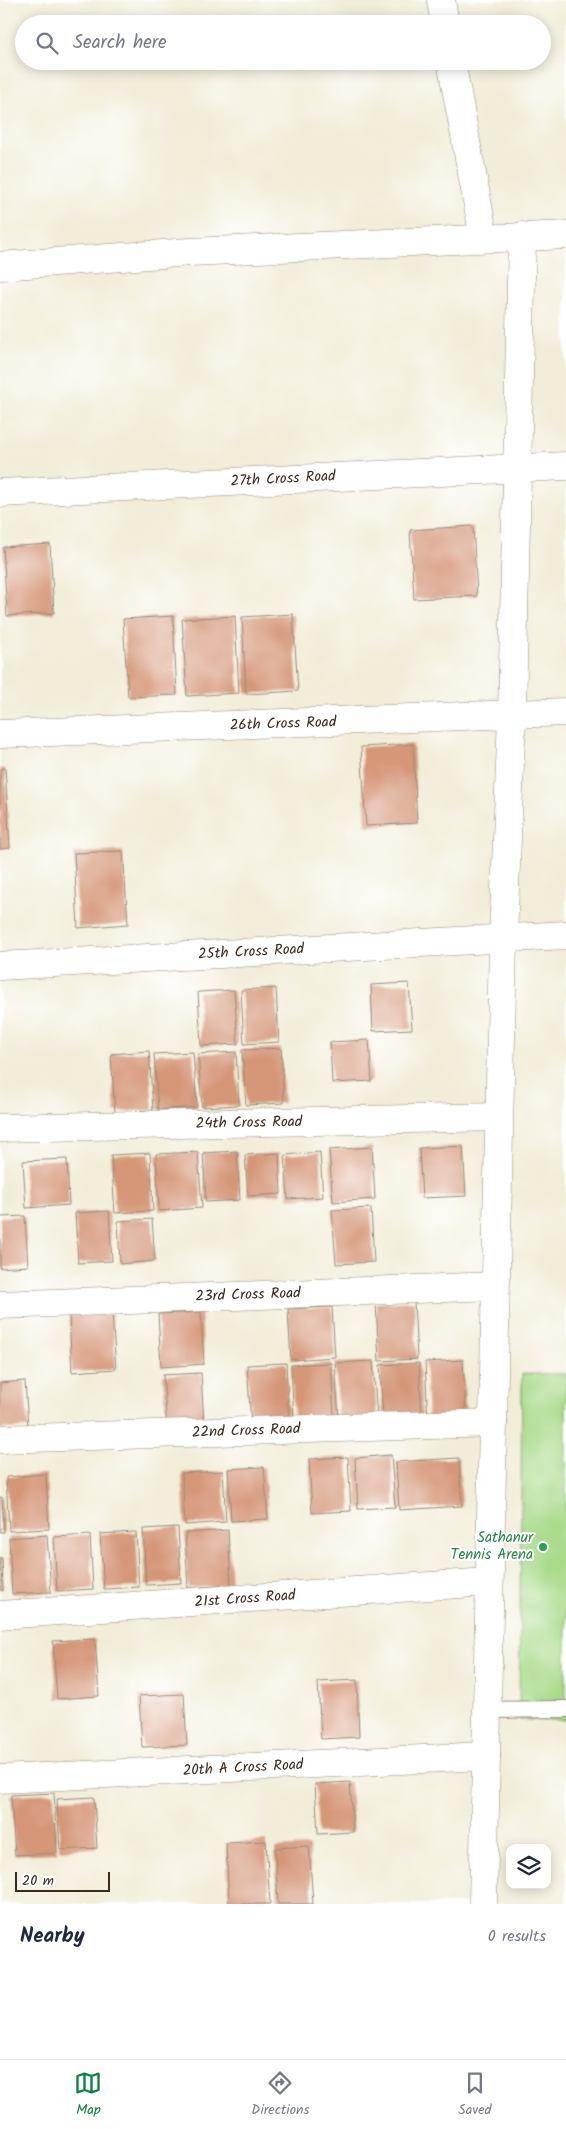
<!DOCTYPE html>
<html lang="en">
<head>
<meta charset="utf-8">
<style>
	body { margin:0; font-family:Kalam,sans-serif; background:#f6f6f7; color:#1f2937 }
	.controls { position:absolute; right:15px; bottom:15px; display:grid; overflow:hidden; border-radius:10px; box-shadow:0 2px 12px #0003 }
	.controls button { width:45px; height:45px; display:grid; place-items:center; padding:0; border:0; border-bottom:1px solid #e0e1e3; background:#fff; color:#1f2937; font:25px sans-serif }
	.scale { position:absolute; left:15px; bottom:12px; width:95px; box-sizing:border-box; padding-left:5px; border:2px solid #3b2a1e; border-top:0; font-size:14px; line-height:18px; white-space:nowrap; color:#3b2a1e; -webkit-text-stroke:4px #fff; paint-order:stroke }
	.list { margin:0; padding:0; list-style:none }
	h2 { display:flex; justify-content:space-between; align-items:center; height:65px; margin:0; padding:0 20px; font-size:21px }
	h2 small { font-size:16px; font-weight:400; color:#747a83 }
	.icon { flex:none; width:28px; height:28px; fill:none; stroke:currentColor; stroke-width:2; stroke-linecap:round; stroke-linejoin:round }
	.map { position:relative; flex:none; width:566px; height:1904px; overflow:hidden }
	.search { position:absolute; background:#fff; box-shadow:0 2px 12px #0003; left:15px; right:15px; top:15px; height:55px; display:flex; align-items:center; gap:12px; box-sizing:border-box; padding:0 18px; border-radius:28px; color:#747a83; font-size:19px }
	.sheet { height:155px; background:#fff }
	nav { display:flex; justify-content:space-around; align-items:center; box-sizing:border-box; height:70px; border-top:1px solid #e0e1e3; background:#fff; font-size:14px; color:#747a83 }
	nav a { display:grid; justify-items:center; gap:2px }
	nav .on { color:#0b8043 }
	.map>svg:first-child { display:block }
</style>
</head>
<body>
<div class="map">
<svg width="566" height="1904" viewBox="0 0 566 1904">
	<rect width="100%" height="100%" fill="#fff"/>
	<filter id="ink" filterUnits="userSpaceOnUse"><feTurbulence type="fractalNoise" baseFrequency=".02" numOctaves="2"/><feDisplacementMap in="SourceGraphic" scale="10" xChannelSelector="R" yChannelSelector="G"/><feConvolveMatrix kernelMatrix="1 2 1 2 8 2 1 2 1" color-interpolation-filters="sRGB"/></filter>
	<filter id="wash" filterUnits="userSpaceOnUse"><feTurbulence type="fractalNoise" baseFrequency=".0096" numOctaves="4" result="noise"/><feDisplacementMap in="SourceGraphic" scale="20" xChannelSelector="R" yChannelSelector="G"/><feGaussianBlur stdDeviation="1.12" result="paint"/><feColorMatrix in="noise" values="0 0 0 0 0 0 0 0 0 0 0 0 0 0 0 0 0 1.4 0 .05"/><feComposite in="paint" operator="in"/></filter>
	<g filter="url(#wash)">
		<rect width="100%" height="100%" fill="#f2edd8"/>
		<!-- green -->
		<path fill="#a8da89" stroke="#728254" d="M522,1374H566V1720H519Z"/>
		<g id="blocks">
			<!-- building -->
			<g fill="#d69779">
				<path d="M473,526L477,596L414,599L410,530Z"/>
				<path d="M50,544L54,613L7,616L3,547Z"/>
				<path d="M293,614L298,691L246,694L242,617Z"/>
				<path d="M173,616L177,695L128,697L123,619Z"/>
				<path d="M235,616L239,693L187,696L182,619Z"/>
				<path d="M413,744L417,823L366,826L361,747Z"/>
				<path d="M5,768L10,848L0,849V769Z"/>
				<path d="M123,851L128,924L78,928L74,853Z"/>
				<path d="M409,983L412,1029L373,1031L371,985Z"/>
				<path d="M276,988L279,1042L244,1044L241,990Z"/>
				<path d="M234,990L238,1044L201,1046L198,992Z"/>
				<path d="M369,1040L372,1081L332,1083L330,1042Z"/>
				<path d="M281,1048L284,1103L246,1105L242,1050Z"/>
				<path d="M149,1051L153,1110L115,1112L111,1054Z"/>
				<path d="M193,1052L197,1107L158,1110L154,1054Z"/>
				<path d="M236,1052L239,1105L202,1107L198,1054Z"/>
				<path d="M463,1146L466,1196L422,1198L419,1148Z"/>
				<path d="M372,1147L375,1199L333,1202L329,1150Z"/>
				<path d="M237,1151L240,1200L206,1202L203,1153Z"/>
				<path d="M198,1152L202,1208L159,1211L156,1154Z"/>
				<path d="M320,1152L323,1197L288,1199L285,1155Z"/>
				<path d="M150,1153L153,1211L115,1213L111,1155Z"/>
				<path d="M279,1153L281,1194L248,1196L245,1155Z"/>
				<path d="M67,1159L69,1205L26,1208L23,1161Z"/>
				<path d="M371,1208L374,1262L336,1264L332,1210Z"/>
				<path d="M109,1211L112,1261L78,1263L75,1213Z"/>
				<path d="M25,1216L28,1266L0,1268V1217Z"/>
				<path d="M152,1219L155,1261L120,1264L118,1221Z"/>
				<path d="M414,1301L417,1359L379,1361L376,1303Z"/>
				<path d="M332,1307L335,1357L291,1360L288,1309Z"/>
				<path d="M201,1312L204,1364L161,1367L158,1314Z"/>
				<path d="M112,1313L116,1369L72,1372L69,1316Z"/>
				<path d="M463,1360L466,1418L428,1420L425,1362Z"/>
				<path d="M373,1361L377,1418L339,1421L335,1363Z"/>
				<path d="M286,1363L289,1421L251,1424L247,1365Z"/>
				<path d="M331,1363L334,1417L294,1419L291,1365Z"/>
				<path d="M419,1363L422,1418L383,1421L380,1365Z"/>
				<path d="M201,1373L204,1425L167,1427L163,1375Z"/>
				<path d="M25,1381L28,1428L0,1429V1383Z"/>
				<path d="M391,1455L395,1507L358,1509L355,1458Z"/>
				<path d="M348,1457L351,1511L312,1513L309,1459Z"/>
				<path d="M459,1458L462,1506L399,1510L396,1462Z"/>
				<path d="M264,1467L268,1519L231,1521L228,1469Z"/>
				<path d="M223,1471L226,1522L185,1525L182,1473Z"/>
				<path d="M46,1474L49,1529L9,1531L6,1477Z"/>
				<path d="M0,1497H2L4,1532H0Z"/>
				<path d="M178,1527L181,1583L146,1585L143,1529Z"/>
				<path d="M228,1530L231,1585L188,1588L185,1533Z"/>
				<path d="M136,1532L139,1587L104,1589L100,1534Z"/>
				<path d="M47,1535L51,1592L12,1594L9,1538Z"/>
				<path d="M90,1535L93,1589L57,1591L54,1537Z"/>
				<path d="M0,1558H2L3,1590H0Z"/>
				<path d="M95,1639L99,1696L57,1699L53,1641Z"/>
				<path d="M357,1680L359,1737L321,1739L318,1682Z"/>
				<path d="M184,1694L187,1745L142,1747L139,1696Z"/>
				<path d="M350,1782L353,1832L318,1834L315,1784Z"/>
				<path d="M54,1793L57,1853L15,1855L11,1795Z"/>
				<path d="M94,1797L97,1848L60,1850L57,1799Z"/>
				<path d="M266,1841L270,1904H229L226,1843Z"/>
				<path d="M309,1846L313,1904H278L275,1848Z"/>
			</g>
		</g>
	</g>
	<g filter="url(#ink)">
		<use href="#blocks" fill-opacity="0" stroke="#968c7b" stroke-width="1"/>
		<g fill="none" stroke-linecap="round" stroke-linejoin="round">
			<defs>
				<path id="lane" d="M486,1710L566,1709"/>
				<g id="street">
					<path d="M441,0L445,24"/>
					<path d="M451,61L484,238"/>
					<path d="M0,493L566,466"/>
					<path d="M0,734L566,712"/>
					<path d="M0,966L566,935"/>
					<path d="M0,1128L499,1117"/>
					<path d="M0,1305L495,1286"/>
					<path d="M0,1439L493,1423"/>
					<path d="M0,1615L489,1582"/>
					<path d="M0,1779L486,1756"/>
					<path d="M483,1904L503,939L512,715L522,236"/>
				</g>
				<path id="secondary" d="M0,266L190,252L566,235"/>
			</defs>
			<!-- lane casing -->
			<use href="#lane" stroke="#968c7b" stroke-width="18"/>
			<!-- street casing -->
			<use href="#street" stroke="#968c7b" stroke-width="29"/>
			<!-- secondary casing -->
			<use href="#secondary" stroke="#968c7b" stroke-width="29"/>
			<!-- lane -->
			<use href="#lane" stroke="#fff" stroke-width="16"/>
			<!-- street -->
			<use href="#street" stroke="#fff" stroke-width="28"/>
			<!-- secondary -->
			<use href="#secondary" stroke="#fff" stroke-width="28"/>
		</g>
	</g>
	<!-- markers -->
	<circle fill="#2e9e5b" stroke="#fff" stroke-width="2" cx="543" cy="1547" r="5"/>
	<g text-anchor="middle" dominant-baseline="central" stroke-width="4" stroke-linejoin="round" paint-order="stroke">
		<!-- street labels -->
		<g font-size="15" fill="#3b2a1e" stroke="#fff">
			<text transform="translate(283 479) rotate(-3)">27th Cross Road</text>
			<text transform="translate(283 724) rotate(-2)">26th Cross Road</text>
			<text transform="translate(251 952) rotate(-3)">25th Cross Road</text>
			<text transform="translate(249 1123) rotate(-1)">24th Cross Road</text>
			<text transform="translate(248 1295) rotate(-2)">23rd Cross Road</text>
			<text transform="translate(246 1431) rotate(-2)">22nd Cross Road</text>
			<text transform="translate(245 1599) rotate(-4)">21st Cross Road</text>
			<text transform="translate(243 1768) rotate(-3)">20th A Cross Road</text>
		</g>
		<!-- leisure labels -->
		<g font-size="15" fill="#27864d" stroke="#fff" text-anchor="end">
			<text x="533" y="1538">Sathanur<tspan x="533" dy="17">Tennis Arena</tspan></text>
		</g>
	</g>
</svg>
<div class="controls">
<button><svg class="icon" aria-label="layers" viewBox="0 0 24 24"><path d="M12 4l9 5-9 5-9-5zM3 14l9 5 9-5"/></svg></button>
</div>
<div class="scale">20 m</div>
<div class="search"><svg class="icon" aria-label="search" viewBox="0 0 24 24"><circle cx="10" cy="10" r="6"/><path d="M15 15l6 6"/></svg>Search here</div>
</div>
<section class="sheet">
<h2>Nearby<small>0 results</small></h2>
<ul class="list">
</ul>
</section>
<nav>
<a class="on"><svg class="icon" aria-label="map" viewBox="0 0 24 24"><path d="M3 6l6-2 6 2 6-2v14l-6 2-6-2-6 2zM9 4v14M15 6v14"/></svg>Map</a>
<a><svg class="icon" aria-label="directions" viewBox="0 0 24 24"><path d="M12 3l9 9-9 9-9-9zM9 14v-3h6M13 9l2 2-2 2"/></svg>Directions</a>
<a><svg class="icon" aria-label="saved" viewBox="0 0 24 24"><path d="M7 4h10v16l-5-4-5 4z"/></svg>Saved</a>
</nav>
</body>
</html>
